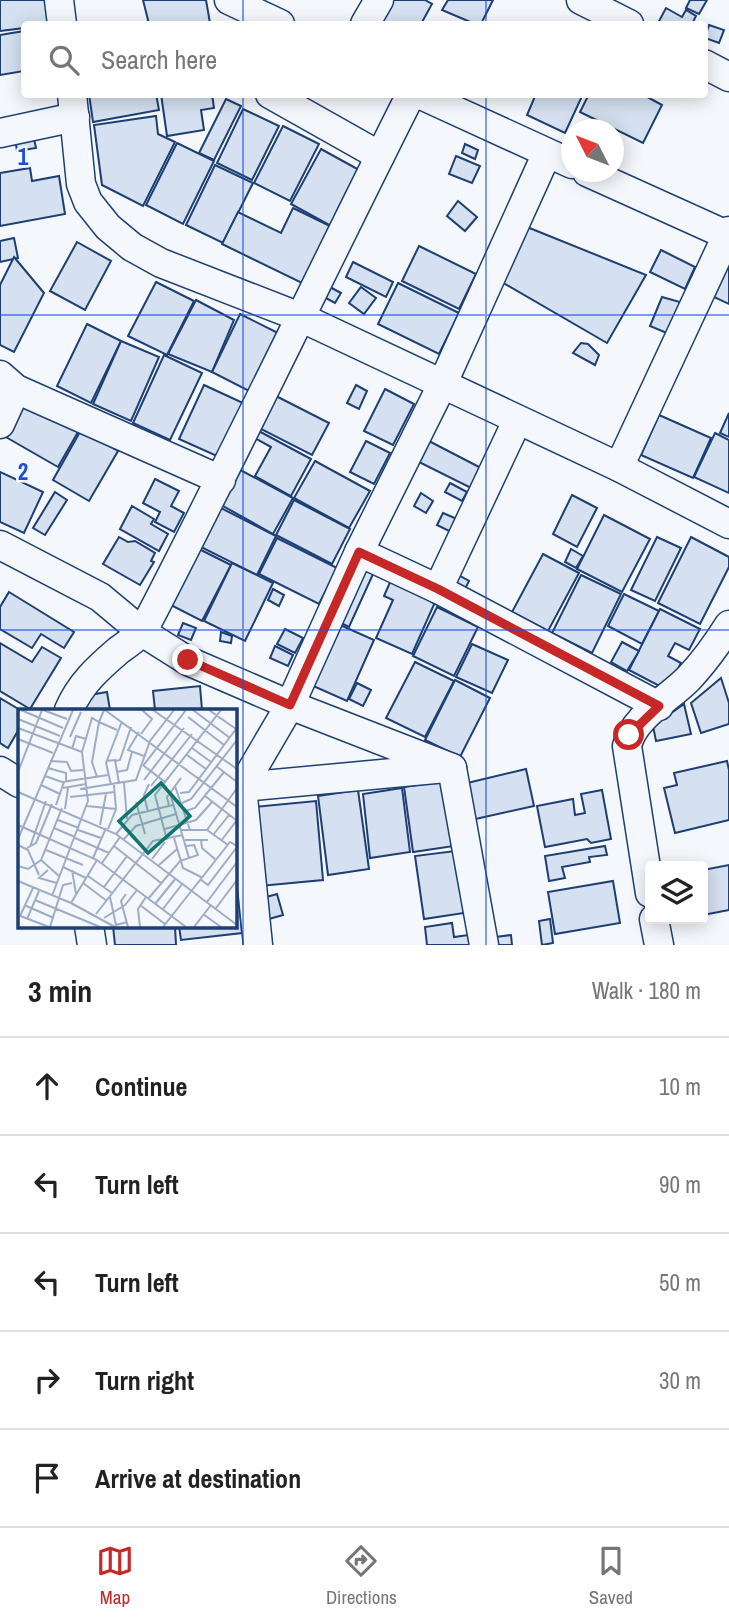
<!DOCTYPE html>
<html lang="en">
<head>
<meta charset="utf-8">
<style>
	body { margin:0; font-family:"Archivo Narrow",sans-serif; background:#f6f6f6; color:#222 }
	.controls { position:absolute; right:21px; bottom:21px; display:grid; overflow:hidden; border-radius:7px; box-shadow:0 4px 18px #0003 }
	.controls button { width:63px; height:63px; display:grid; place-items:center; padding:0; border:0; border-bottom:2px solid #e0e0e0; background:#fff; color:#222; font:35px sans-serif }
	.compass { position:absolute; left:561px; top:119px; width:63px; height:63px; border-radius:50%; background:#fff; box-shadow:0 4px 18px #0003; rotate:312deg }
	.stop { position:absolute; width:21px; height:21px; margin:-16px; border:5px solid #c62828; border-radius:50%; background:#fff }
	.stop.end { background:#c62828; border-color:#fff; box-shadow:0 2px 7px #0008 }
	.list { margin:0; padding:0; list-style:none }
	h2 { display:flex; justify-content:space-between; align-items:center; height:91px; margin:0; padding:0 28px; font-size:30px }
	h2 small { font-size:23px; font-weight:400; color:#767676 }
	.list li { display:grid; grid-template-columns:46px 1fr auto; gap:21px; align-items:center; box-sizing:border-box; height:98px; padding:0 28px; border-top:2px solid #e0e0e0 }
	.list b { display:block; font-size:26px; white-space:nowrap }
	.list em { font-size:23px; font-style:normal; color:#767676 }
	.icon { flex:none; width:38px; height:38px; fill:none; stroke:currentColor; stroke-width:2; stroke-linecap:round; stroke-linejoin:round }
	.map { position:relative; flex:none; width:729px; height:945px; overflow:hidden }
	.search { position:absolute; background:#fff; box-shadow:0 4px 18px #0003; left:21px; right:21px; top:21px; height:77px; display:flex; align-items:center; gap:18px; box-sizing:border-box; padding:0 24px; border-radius:7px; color:#767676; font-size:26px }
	.sheet { height:581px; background:#fff }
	nav { display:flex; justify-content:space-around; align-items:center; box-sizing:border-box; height:98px; border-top:2px solid #e0e0e0; background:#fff; font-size:19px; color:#767676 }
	nav a { display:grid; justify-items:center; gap:4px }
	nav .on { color:#c62828 }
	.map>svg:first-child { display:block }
</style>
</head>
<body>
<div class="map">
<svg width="729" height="945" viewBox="0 0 729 945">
	<rect width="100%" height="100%" fill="#f4f7fb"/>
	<!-- building -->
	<g fill="#d5e0f0" stroke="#1d3f73" stroke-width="2">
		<path d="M0,0H48L51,24H24V28L0,31Z"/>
		<path d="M143,0H206L210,23L149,24Z"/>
		<path d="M386,0H425L432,4L421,24H373Z"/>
		<path d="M448,0H493L481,24H475L442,10Z"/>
		<path d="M690,0H707L699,14L686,8Z"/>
		<path d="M666,8L682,17L686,10L696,16L692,24H660L658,23Z"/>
		<path d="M709,25L724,30L719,43L705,38Z"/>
		<path d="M24,31V71L0,75V35Z"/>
		<path d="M89,94H156L159,110L93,122Z"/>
		<path d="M161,94H212L214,108L201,110L204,130L167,136Z"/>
		<path d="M536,94H583L565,133L527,115Z"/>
		<path d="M589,94H642L662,105L643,143L580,112Z"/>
		<path d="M226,99L241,106L214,160L199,153Z"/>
		<path d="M243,109L279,126L252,180L217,163Z"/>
		<path d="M156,116L158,134L175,142L143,206L102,185L94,125Z"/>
		<path d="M283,126L319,144L290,201L254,183Z"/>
		<path d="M33,134L36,148L17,151L15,138Z"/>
		<path d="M177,143L214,161L183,224L146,205Z"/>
		<path d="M465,144L478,150L475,159L462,153Z"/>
		<path d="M321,149L361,171L331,226L291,204Z"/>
		<path d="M456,156L480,166L472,183L449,174Z"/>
		<path d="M215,165L253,183L223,243L186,225Z"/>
		<path d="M30,168L32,181L59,176L65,214L0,226V173Z"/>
		<path d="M458,201L477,217L465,231L447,216Z"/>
		<path d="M293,208L330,226L302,283L222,244L238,212L281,233Z"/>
		<path d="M527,227L646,275L607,343L500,281Z"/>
		<path d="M14,238L18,258L0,262V241Z"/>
		<path d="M77,242L111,261L85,310L50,291Z"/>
		<path d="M419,246L476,274L459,309L402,281Z"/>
		<path d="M661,250L695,267L685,289L650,272Z"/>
		<path d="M14,257L44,293L14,352L0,345V285Z"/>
		<path d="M353,262L393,282L386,297L346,277Z"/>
		<path d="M729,264V304L714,297Z"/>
		<path d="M156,282L194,301L167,355L128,336Z"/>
		<path d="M398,283L459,313L439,354L378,324Z"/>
		<path d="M328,286L341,293L335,303L322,296Z"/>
		<path d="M361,287L376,298L364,314L349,303Z"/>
		<path d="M662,297L687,304L669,334L650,326Z"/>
		<path d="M196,300L234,320L212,372L168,354Z"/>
		<path d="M240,314L278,333L249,391L212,372Z"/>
		<path d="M87,324L121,341L91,403L57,386Z"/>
		<path d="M121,341L159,357L131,421L93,404Z"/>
		<path d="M581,343L588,344L599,355L595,365L573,353Z"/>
		<path d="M164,355L202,373L170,440L133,423Z"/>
		<path d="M204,385L243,403L219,457L179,439Z"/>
		<path d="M356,385L367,391L359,409L347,403Z"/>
		<path d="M385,389L414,404L393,445L364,431Z"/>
		<path d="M272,394L329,423L312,455L255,426Z"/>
		<path d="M25,400L78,432L58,467L4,436Z"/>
		<path d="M729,413V437L720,433Z"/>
		<path d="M659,415L711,438L693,478L641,455Z"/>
		<path d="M255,429L311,459L291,496L255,476L271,447L251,436Z"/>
		<path d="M81,430L118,451L89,501L53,480Z"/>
		<path d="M715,433L729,440V493L694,477Z"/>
		<path d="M425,439L483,469L473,489L415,460Z"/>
		<path d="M366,441L390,453L374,484L350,472Z"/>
		<path d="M315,461L370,491L349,528L294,498Z"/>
		<path d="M233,466L293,498L273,534L214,501Z"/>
		<path d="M0,472L43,492L24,533L0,522Z"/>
		<path d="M155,479L179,491L171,506L184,513L174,532L155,522L160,512L143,503Z"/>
		<path d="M450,483L467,492L462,501L445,492Z"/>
		<path d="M55,492L67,500L45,535L33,528Z"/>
		<path d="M421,493L433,501L426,513L414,506Z"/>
		<path d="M572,495L597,508L577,547L553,534Z"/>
		<path d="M294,500L350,529L332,564L276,535Z"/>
		<path d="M213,504L276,536L257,575L193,543Z"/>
		<path d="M132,506L154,519L151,524L168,534L159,551L120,529Z"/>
		<path d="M443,513L457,519L451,532L437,525Z"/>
		<path d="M604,515L650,539L622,592L577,569Z"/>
		<path d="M119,537L128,542L135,541L155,553L151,561L154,562L140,585L103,564Z"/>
		<path d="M657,537L681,548L655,601L631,590Z"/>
		<path d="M691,537L729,557V567L700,624L658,603Z"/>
		<path d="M277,538L337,568L319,604L259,574Z"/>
		<path d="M191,545L231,565L202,621L163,601Z"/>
		<path d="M571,549L583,556L576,568L565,562Z"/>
		<path d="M543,554L579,573L548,631L512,612Z"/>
		<path d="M232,563L273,583L245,641L204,621Z"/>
		<path d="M360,565L374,572L349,627L335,620Z"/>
		<path d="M453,572L469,581L463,593L446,584Z"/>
		<path d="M581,575L621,594L592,653L552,633Z"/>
		<path d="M391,580L436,600L412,654L376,638L393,600L384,596Z"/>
		<path d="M273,589L284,595L279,606L268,600Z"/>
		<path d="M9,592L74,632L64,648L41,634L32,648L0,629V607Z"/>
		<path d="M624,594L659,611L642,644L608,626Z"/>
		<path d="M437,607L478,627L454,676L413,656Z"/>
		<path d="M660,609L700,629L689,650L675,643L668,656L681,663L667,690L629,670Z"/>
		<path d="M183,623L196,628L191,640L178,635Z"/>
		<path d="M338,624L374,640L347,701L311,685Z"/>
		<path d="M285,629L303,638L295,653L277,644Z"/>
		<path d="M221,632L232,636L231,643L220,641Z"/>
		<path d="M622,642L639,651L627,671L611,662Z"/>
		<path d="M0,643L32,662L42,647L61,658L30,709L0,691Z"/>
		<path d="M472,644L508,660L492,693L456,677Z"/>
		<path d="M275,646L293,655L288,666L270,658Z"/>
		<path d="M415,662L454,681L425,737L386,718Z"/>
		<path d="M721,678L729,703V724L701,733L691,703Z"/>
		<path d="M455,680L490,698L460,757L425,740Z"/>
		<path d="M357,683L371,690L363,706L349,699Z"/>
		<path d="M200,686L202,710H155L153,691Z"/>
		<path d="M107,692L110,710H86L84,696Z"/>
		<path d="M0,698L20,710L19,729L8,748L0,743Z"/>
		<path d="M684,704L691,734L656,741L653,726Z"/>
		<path d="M727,761L729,770V820L675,833L664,788L677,785L674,773Z"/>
		<path d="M526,769L534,806L471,820L463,784Z"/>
		<path d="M445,781L454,846L413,852L404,787Z"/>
		<path d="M402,788L410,852L370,858L363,794Z"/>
		<path d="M358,790L369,869L328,875L318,796Z"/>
		<path d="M602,790L611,839L591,843L587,839L545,847L537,806L573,799L575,815L585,813L581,794Z"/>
		<path d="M316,801L323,880L260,886L253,807Z"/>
		<path d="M605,846L607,855L589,857L590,862L562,867L565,878L549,881L545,856Z"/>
		<path d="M455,851L464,913L424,919L415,856Z"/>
		<path d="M234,853L242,933L181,940L179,926H234Z"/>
		<path d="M729,865V910L703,915V870Z"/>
		<path d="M613,881L620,923L555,934L548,892Z"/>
		<path d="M277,894L283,915L269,919L263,898Z"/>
		<path d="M550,919L553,943L542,945L539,921Z"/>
		<path d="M452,923L454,937L468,935L470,945H427L425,927Z"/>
		<path d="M113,926H175L176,945H115Z"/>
		<path d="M511,935L512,945H488L487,938Z"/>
	</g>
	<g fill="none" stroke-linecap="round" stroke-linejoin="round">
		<defs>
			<g id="minor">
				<path d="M59,0L62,24"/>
				<path d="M229,0L280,24"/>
				<path d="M581,0L629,24"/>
				<path d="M365,24L379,0"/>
				<path d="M704,64L729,77"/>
				<path d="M72,94L81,184L88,202L108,227L132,247L161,263L300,317L619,467L729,524"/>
				<path d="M270,94L380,156"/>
				<path d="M419,94L572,164"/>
				<path d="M0,133L75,117"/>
				<path d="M587,172L729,236"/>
				<path d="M0,375L16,389L221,480"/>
				<path d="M0,424L16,389"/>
				<path d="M619,467L729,231"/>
				<path d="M0,545L100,597L142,632L188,661L290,705L452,768"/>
				<path d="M359,552L438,589L659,706"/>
				<path d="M438,589L517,421"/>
				<path d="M69,710C80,684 98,668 119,650C129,643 140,636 146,625C237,450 322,271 411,94"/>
				<path d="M452,768L484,945"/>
				<path d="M0,771L19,783"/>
				<path d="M242,787L446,768"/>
				<path d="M650,893L627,746C633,717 670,698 689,678C705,661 717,644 729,625"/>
				<path d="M654,919L659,945"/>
				<path d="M89,926L92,945"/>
				<path d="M258,945L242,787L290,705L359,552L442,385L547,153"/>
			</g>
		</defs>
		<!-- minor casing -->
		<use href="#minor" stroke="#1d3f73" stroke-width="31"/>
		<!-- minor -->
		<use href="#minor" stroke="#f4f7fb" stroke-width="28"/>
	</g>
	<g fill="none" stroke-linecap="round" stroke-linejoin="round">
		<!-- route -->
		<path stroke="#c62828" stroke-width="9" d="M188,660L290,705L359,552L438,589L659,706L629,735"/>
	</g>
	<!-- grid -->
	<path fill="none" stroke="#1d4ed8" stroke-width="2" stroke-opacity="0.55" d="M243,0V24M486,0V24M243,94V945M486,94V945M0,315H729M0,630H729"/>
	<!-- overview -->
	<g transform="translate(18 709)">
		<rect width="219" height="219" fill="#f4f7fb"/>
		<path fill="none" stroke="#9eadc5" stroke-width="2" d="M3,1L45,19M25,1L49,10M87,1L219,98M135,1L219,60M175,1L212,29M191,1L218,20M170,8L206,36M0,10L42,27M0,19L64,43L70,92L34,187M121,23L110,41L126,47M123,25L134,10L124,1M52,28L63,3M0,30L35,44M174,39L193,53M54,40L58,27L68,30M64,43L74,9L81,13L86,1M169,46L188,60M32,52L49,53L53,62L65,61M88,52L97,51L101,74M97,52L102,51L113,18M125,57L168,1M126,57L147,73M198,57L219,73M30,59L48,64V73M0,63L24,1M99,63L109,61L114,43M27,67L44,73L90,66M79,68L74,53L81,13L99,21M126,71L166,19M106,74L109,110M23,76L42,85M93,76L88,54L104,12M133,77L174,25M157,77L172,121M45,79L68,75M62,80L118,71L132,32L156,1M0,83L98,125L219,216M152,84L171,149M162,84L171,83L218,20M187,87L218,111M52,88L97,83M118,93L127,125M164,94L173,90L219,31M38,96L46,73M69,97L98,100M151,97L149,88L163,69M47,100L50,79M167,102L177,99L206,63M130,103L126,86L131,75M40,111L61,119M0,116L79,151L168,218M82,116L88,85M36,119L57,128M90,120L98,100L96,76M147,120L178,111L194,93M60,121L83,129M163,121H189L210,136M189,121L219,79M98,125L114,106L155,96M195,126L211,106M57,129L91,144M156,129L165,159L183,168M0,130L55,1M106,130L118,117L158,105M149,131L137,86L203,1M167,131H190M183,131L184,139L198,151M203,132L219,111M0,136L10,141L21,166M96,137L143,174M12,138L28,92M9,139L18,134L34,95M28,141L65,156M75,149L88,119M134,150L147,133M23,151L41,167M84,154L102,128M141,156L159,140M0,157L10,160L23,151L44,99M45,158L68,169M30,161L21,169L39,174M54,161L58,185M70,167L94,184M182,170L190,176L219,138M0,172L53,194L79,151M65,174L89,192M86,178L109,147M108,185L103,192L110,218M92,188L98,216L109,213M130,190L162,152L180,146L176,136L168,137M17,191L82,218M189,193L219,153M53,194L97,218M137,195L158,169M6,196L36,209M122,196L147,215M198,199L219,171M145,200L165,174M78,205L135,132L165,126M185,205L203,218M0,206L31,218M2,207L15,179M86,209L107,196L119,181M9,210L21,182M32,218L45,176L54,174M122,218L120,200L128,188M145,218L212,133L219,137M176,218L193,196"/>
		<path fill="#0f766e" fill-opacity="0.15" stroke="#0f766e" stroke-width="3.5" d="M143,74L172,107L130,144L101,112Z"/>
		<rect width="219" height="219" fill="none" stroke="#1d3f73" stroke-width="3.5"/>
	</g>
	<g font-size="23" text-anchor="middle" font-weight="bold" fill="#1d4ed8" stroke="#f4f7fb" stroke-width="5" stroke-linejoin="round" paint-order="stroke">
		<text x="23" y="165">1</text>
		<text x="23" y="480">2</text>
	</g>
</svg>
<div class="controls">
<button><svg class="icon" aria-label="layers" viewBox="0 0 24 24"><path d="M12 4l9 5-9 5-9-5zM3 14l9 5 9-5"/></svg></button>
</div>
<svg class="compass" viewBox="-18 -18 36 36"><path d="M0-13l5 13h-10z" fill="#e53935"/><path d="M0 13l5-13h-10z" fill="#767676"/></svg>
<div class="stop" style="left:629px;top:735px"></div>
<div class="stop end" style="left:188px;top:660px"></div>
<div class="search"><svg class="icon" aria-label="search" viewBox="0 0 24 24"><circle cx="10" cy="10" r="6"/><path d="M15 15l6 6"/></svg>Search here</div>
</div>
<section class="sheet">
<h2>3 min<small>Walk · 180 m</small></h2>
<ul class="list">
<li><svg class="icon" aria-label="ahead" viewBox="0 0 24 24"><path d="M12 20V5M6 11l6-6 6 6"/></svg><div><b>Continue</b></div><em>10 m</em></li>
<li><svg class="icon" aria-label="left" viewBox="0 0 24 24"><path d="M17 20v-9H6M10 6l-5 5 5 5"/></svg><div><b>Turn left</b></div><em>90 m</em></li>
<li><svg class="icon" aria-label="left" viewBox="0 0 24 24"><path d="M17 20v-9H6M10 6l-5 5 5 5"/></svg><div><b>Turn left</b></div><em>50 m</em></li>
<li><svg class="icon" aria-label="right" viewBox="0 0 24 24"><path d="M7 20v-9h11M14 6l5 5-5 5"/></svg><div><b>Turn right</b></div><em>30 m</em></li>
<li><svg class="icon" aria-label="arrive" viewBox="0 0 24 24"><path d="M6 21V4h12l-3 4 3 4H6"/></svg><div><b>Arrive at destination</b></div></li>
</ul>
</section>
<nav>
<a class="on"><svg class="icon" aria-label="map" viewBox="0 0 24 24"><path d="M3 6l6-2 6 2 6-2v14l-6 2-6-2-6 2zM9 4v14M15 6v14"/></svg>Map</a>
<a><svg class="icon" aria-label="directions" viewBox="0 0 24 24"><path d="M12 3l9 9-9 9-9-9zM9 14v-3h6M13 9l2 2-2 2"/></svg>Directions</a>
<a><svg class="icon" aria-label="saved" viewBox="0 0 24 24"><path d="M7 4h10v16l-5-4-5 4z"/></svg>Saved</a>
</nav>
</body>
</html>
